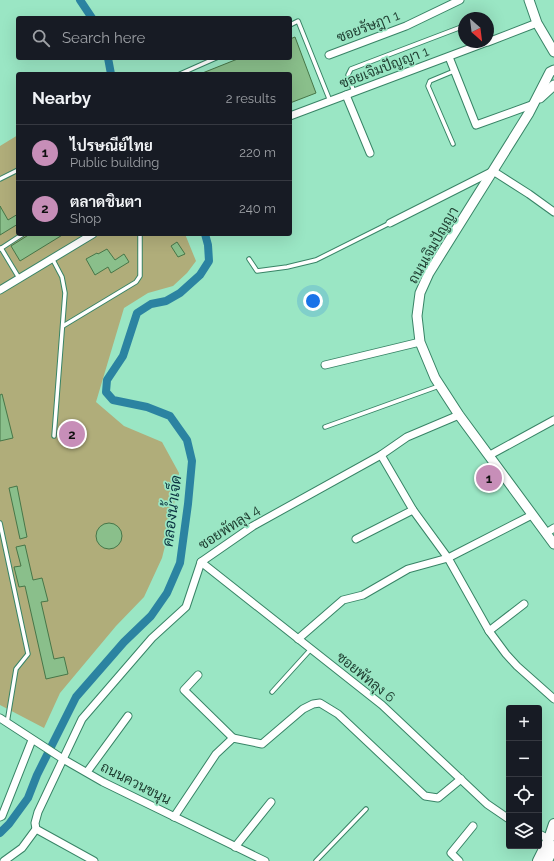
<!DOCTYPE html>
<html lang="en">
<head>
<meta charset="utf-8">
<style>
	body { margin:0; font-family:Raleway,Sarabun,sans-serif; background:#242831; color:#f1f3f6 }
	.controls { position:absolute; right:12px; bottom:12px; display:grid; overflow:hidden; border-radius:4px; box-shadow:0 4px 16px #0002 }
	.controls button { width:36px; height:36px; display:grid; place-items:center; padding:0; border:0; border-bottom:1px solid #363941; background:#171b24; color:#f1f3f6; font:20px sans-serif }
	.compass { position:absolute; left:458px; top:12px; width:36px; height:36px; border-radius:50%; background:#171b24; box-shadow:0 4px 16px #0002; rotate:152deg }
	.you { position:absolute; left:313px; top:301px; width:14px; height:14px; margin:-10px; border:3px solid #fff; border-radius:50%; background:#1a73e8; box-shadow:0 0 0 6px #1a73e833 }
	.badge { display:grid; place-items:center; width:26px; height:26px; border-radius:50%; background:#c78eb8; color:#111; font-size:13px; font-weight:700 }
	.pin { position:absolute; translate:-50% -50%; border:2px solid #fff; box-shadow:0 1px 4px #0006 }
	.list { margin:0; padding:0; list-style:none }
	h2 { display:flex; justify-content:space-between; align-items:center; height:52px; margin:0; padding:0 16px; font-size:17px }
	h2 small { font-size:13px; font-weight:400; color:#9ea1a6 }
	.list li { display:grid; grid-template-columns:26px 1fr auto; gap:12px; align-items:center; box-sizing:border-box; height:56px; padding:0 16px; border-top:1px solid #363941 }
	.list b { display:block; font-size:15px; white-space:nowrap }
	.list p { margin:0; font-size:13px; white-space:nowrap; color:#9ea1a6 }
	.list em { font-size:13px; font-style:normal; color:#9ea1a6 }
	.icon { flex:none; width:22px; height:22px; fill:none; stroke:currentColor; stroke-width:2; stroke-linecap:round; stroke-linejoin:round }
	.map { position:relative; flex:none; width:554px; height:861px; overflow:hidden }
	.search { position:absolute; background:#171b24; box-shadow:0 4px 16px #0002; left:16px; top:16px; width:276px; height:44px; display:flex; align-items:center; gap:10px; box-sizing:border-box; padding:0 14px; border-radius:4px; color:#9ea1a6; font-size:15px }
	.panel { position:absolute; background:#171b24; box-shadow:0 4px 16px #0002; left:16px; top:72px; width:276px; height:164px; border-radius:4px }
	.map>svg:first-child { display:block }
</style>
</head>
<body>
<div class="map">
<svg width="554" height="861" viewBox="0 0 554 861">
	<rect width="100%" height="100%" fill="#9ae6c4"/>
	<!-- green -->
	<path fill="#b0ad7a" d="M18,135V234H185L196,261L187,273L173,286L148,293L124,308L96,402L124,426L162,442L179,473L172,518L162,558L144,597L116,626L60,693L44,728L0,705V146Z"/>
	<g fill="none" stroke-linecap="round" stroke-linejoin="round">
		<!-- canal -->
		<g stroke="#2b83a1" stroke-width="8">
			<path d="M80,0L92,18"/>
			<path d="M108,58L111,74"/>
			<path d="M0,833L9,824L28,798L37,775L76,697L124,642L151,616L167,593L180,563L188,504L192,461L187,440L170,416L147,407L113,400L106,392L107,380L123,356L137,313L151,304L166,301L180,293L200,275L209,261L208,245L205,234"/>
		</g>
	</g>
	<!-- building -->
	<g fill="#8abf8b" stroke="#477648">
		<path d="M295,37L316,93L290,103V74H200L240,58H290V39Z"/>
		<path d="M0,206L8,220L18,214V224L0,235Z"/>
		<path d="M30,234H64L20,261L11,246Z"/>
		<path d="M177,242L185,254L178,257L171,246Z"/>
		<path d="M107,249L115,260L124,254L129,262L111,273L108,267L95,275L86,259L97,253L98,254Z"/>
		<path d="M2,394L13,438L0,441V395Z"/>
		<path d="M17,486L27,537L20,539L9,488Z"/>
		<circle cx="109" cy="536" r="13"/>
		<path d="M25,545L33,580L42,578L48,601L41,602L54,659L64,657L68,674L46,679L25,586L19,587L14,567L21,566L16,547Z"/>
	</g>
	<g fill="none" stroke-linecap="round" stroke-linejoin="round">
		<defs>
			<g id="lane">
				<path d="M290,25L298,21L330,101"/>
				<path d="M180,74L216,58"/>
				<path d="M354,92L348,75L351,69L464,26"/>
				<path d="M453,144L428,86L430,81L454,71"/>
				<path d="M0,179L18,170"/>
				<path d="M1,248L19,278"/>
				<path d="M0,249L23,234"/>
				<path d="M52,258L62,277L65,293L54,436"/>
				<path d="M249,259L257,271L287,267L316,260L390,223"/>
				<path d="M63,326L136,282L140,276V234"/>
				<path d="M325,427L439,386"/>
				<path d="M0,523L28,654L16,669L7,723"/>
				<path d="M272,692L311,649"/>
				<path d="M316,861L366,809"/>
			</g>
			<g id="street">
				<path d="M488,42L537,23"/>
				<path d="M329,55L406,26L460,0"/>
				<path d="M449,57L476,125L534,104"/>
				<path d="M346,95L370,153"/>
				<path d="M290,116L487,42"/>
				<path d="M390,223L493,171L529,194L554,212"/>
				<path d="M0,290L93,234"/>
				<path d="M325,365L420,342"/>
				<path d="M381,455L413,510L448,558L489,631L506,654L517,666L554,699"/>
				<path d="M490,455L554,420"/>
				<path d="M546,533L554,528"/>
				<path d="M356,539L413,510"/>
				<path d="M201,562L382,705L487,804L509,819"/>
				<path d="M489,631L524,604"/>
				<path d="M298,639L343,600L363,595L408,569L448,558L532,515"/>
				<path d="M198,675L184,690L233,738"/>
				<path d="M0,718L63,759L103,782L265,861"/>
				<path d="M87,772L128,716"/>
				<path d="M0,817L2,816L32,740"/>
				<path d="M174,817L216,754L233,738L262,744L303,709L313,704L320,703L338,714L425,796L438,798L461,779"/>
				<path d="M539,834L549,839"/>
				<path d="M235,847L271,802"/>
				<path d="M4,861L22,848L36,829"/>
				<path d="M94,861L36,829L35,823L38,812L82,719L152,638L186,607L201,562L253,526L381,455L407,437L459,415"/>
				<path d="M459,861L451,853L473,826"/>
			</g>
			<g id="secondary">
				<path d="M529,0L537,23L554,52"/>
				<path d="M554,70L550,72L529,113L429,273L420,293L417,316L420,342L435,378L459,415L554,544"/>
				<path d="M540,98L554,85"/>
			</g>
			<g id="primary">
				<path d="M538,861L549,839L554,824"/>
				<path d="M547,861L554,846"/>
			</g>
		</defs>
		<!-- lane casing -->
		<use href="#lane" stroke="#388466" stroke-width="5.5"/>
		<!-- street casing -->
		<use href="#street" stroke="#388466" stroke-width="9"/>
		<!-- secondary casing -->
		<use href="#secondary" stroke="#388466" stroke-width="11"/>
		<!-- primary casing -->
		<use href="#primary" stroke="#388466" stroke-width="12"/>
		<!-- lane -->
		<use href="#lane" stroke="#fff" stroke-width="3.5"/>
		<!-- street -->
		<use href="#street" stroke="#fff" stroke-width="7"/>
		<!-- secondary -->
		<use href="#secondary" stroke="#fff" stroke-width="9"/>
		<!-- primary -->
		<use href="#primary" stroke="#fff" stroke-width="10"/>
	</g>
	<g text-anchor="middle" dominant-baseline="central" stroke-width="3.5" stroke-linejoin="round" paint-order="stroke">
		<!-- street labels -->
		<g font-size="14" fill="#1e3d30" stroke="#9ae6c4">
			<text transform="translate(368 26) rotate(-21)">ซอยรัษฎา 1</text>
			<text transform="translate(384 67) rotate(-21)">ซอยเจิมปัญญา 1</text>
			<text transform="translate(433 245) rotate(-60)">ถนนเจิมปัญญา</text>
			<text transform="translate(229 527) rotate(-33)">ซอยพัทลุง 4</text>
			<text transform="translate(366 677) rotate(39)">ซอยพัทลุง 6</text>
			<text transform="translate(136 783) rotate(27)">ถนนควนขนุน</text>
		</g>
		<!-- water labels -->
		<g font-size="15" font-style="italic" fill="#0a3240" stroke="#9ae6c4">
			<text transform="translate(172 511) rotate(-83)">คลองน้ำเจ็ด</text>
		</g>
	</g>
</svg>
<div class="controls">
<button>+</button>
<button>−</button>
<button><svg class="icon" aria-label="locate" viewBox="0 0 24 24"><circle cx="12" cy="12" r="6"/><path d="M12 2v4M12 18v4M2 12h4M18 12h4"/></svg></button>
<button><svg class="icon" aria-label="layers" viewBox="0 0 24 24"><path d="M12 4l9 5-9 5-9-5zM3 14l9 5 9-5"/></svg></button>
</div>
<svg class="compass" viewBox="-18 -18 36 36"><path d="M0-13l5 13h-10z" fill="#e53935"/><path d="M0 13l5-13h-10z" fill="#9ea1a6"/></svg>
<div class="you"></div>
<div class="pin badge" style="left:489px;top:478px">1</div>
<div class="pin badge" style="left:72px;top:434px">2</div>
<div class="search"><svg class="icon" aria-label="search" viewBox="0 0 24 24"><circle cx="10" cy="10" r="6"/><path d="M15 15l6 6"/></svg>Search here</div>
<section class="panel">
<h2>Nearby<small>2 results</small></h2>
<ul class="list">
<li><span class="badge">1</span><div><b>ไปรษณีย์ไทย</b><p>Public building</p></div><em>220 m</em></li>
<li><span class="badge">2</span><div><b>ตลาดชินตา</b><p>Shop</p></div><em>240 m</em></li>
</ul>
</section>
</div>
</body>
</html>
